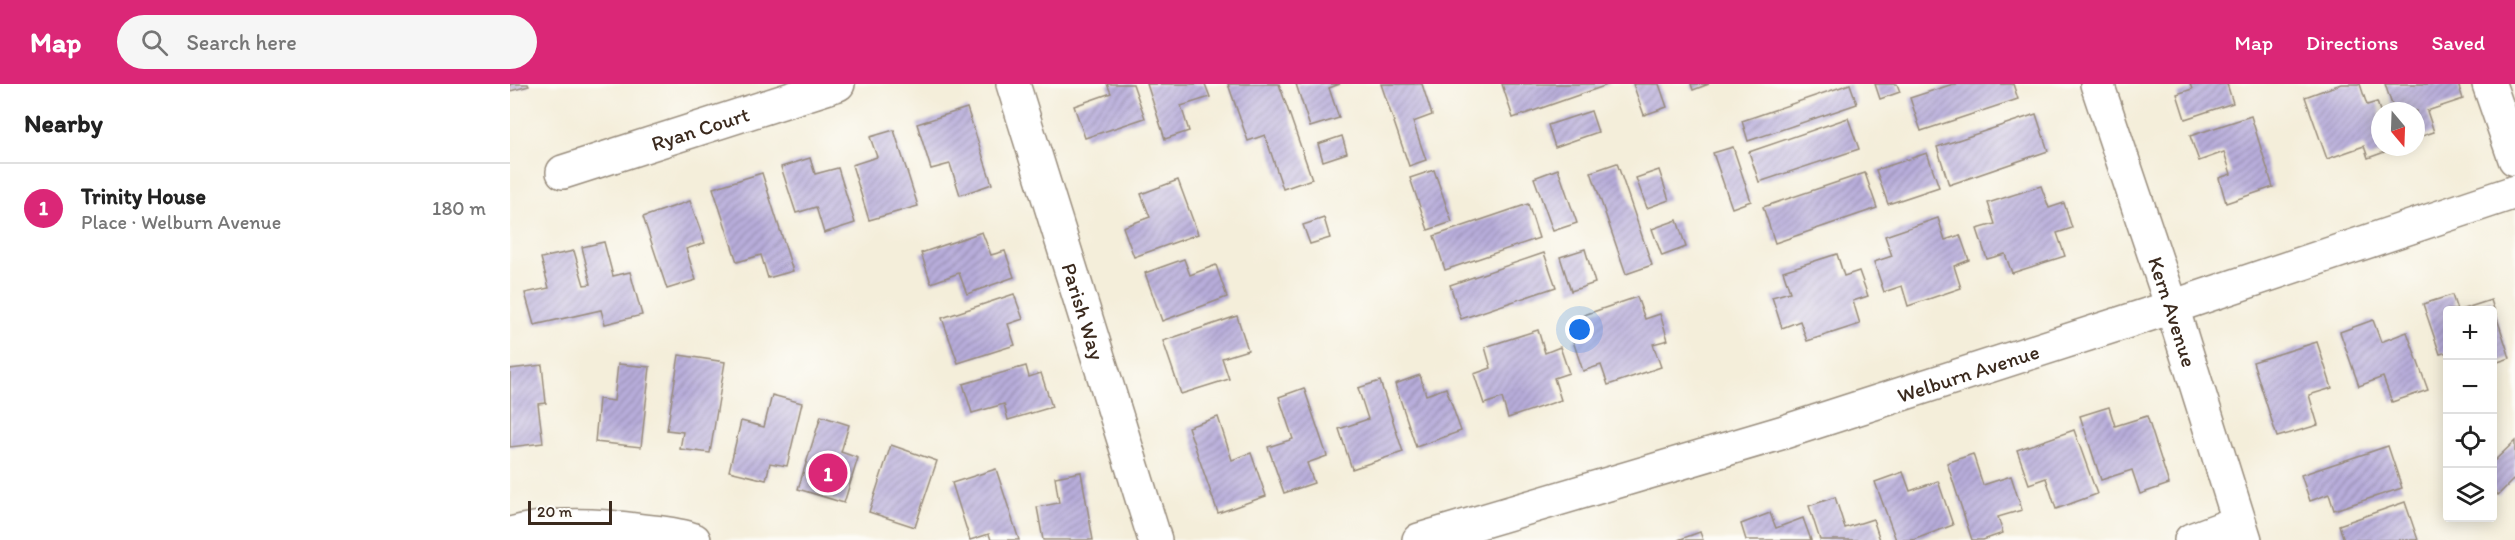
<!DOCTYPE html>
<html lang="en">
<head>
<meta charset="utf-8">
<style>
	body { margin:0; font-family:Itim,sans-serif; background:#f6f6f6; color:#222 }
	.controls { position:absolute; right:18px; bottom:18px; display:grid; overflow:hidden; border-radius:6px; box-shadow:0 3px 15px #0003 }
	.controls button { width:54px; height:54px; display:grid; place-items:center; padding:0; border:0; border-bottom:2px solid #e0e0e0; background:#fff; color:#222; font:30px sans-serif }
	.compass { position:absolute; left:1861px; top:18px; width:54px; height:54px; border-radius:50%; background:#fff; box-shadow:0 3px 15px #0003; rotate:161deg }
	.scale { position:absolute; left:18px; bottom:15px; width:84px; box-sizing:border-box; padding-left:6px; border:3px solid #3b2a1e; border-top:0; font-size:16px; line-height:21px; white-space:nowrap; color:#3b2a1e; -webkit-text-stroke:4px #fdfcf7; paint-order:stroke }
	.you { position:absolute; left:1070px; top:246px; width:21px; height:21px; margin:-15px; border:4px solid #fff; border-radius:50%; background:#1a73e8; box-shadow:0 0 0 9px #1a73e833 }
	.badge { display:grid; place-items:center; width:39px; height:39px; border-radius:50%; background:#db2777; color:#fff; font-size:20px; font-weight:700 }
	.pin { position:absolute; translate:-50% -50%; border:3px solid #fff; box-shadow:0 2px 6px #0006 }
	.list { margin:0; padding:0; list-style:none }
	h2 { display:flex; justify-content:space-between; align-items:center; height:78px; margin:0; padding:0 24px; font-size:26px }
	h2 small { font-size:20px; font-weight:400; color:#767676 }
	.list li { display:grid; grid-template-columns:39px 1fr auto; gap:18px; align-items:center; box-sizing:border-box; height:90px; padding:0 24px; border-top:2px solid #e0e0e0 }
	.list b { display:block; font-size:22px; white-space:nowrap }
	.list p { margin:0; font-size:20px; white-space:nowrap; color:#767676 }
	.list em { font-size:20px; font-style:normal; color:#767676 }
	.icon { flex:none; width:33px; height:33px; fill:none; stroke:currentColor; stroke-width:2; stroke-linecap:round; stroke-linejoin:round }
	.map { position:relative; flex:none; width:2005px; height:456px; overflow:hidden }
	header { display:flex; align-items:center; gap:36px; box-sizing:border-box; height:84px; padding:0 30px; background:#db2777; color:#fff }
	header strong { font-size:28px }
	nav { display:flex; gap:33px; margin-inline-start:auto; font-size:21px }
	.search { width:420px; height:54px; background:#f6f6f6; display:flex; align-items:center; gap:15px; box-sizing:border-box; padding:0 21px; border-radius:33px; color:#767676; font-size:22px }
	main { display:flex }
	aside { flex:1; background:#fff }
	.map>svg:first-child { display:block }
</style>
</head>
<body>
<header>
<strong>Map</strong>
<div class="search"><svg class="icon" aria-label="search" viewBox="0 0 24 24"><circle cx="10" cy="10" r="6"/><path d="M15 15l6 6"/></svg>Search here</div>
<nav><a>Map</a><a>Directions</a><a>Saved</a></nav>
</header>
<main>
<aside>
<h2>Nearby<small></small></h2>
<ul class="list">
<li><span class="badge">1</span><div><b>Trinity House</b><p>Place · Welburn Avenue</p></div><em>180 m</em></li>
</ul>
</aside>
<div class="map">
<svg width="2005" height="456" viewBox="0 0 2005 456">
	<defs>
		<pattern id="building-hatch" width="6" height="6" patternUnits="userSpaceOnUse" patternTransform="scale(1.5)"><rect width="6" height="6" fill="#b8addb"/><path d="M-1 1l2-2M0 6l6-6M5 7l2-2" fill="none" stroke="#978db1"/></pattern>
	</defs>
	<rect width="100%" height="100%" fill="#fdfcf7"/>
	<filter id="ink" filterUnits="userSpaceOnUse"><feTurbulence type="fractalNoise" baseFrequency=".0167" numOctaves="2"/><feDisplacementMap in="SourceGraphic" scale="12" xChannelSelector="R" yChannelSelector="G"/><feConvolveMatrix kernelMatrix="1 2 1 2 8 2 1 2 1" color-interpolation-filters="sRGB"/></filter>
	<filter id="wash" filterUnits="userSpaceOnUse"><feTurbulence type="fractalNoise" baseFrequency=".008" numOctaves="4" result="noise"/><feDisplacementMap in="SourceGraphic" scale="24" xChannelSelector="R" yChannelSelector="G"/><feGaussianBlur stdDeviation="1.35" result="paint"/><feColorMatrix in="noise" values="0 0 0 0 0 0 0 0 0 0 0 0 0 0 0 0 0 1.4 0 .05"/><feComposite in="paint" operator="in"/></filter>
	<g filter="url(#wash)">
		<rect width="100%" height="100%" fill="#f4eeda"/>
		<g id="blocks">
			<!-- building -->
			<g fill="url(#building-hatch)">
				<path d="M0,0H18L19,2L0,7Z"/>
				<path d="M597,0H623L635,34L575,54L564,22L601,9Z"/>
				<path d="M637,0H695L700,13L671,22L679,47L655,55Z"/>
				<path d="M718,0H769L802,95L773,105L755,51L738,57Z"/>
				<path d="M786,0H830L819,4L829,34L800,43Z"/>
				<path d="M871,0H912L922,31L903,38L916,76L899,82Z"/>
				<path d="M992,0H1100L1003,34Z"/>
				<path d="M1123,0H1149L1157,23L1134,31Z"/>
				<path d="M1181,0H1199L1183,6Z"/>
				<path d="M1340,0L1347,20L1238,57L1232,37Z"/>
				<path d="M1365,0H1387L1390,8L1370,15Z"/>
				<path d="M1443,0H1503L1508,15L1411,47L1400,14Z"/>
				<path d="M1680,0H1717L1723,19L1675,35L1667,10L1682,5Z"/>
				<path d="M1831,0H1850L1857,21L1867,18L1870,27V63L1883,65L1858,74L1854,62L1817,75L1795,13Z"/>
				<path d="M1875,0H1948L1953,15L1917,27L1924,48L1906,54V27H1884Z"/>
				<path d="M457,24L482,100L450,111L440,80L421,85L407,40Z"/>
				<path d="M1081,27L1088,48L1045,63L1038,41Z"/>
				<path d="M1526,30L1538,67L1439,101L1427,63Z"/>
				<path d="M1741,32L1763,103L1716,119L1709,94L1721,90L1714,68L1689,77L1680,52Z"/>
				<path d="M1338,34L1349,65L1249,98L1239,68Z"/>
				<path d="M384,46L408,122L359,136L342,81L367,73L360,53Z"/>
				<path d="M832,52L837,69L813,77L808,60Z"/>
				<path d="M1223,63L1241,117L1222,124L1203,69Z"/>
				<path d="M1417,69L1429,103L1378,120L1366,86Z"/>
				<path d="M300,74L305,90L328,84L345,139L314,149L306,123L286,129L271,83Z"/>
				<path d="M1107,79L1142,181L1116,190L1081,88Z"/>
				<path d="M1048,85L1067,139L1043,147L1024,94Z"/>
				<path d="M924,86L942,138L918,146L900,94Z"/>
				<path d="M1149,86L1159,116L1137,124L1126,94Z"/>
				<path d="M252,89L283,187L258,194L251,171L227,178L203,104Z"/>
				<path d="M1355,89L1367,124L1265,159L1253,123Z"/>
				<path d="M668,96L688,150L624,173L613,143L640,133L631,110Z"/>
				<path d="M1531,102L1539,124L1554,119L1562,144L1547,149L1555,172L1502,189L1495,170L1477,175L1467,145L1485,140L1478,119Z"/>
				<path d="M180,117L195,159L176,165L186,196L157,205L133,133Z"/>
				<path d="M1018,120L1029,154L935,186L924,152Z"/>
				<path d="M814,134L820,154L800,160L793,141Z"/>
				<path d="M1428,134L1435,156L1450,151L1459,176L1444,182L1451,204L1398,222L1392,202L1374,208L1364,178L1382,172L1375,152Z"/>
				<path d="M1167,136L1176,163L1152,172L1142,145Z"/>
				<path d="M472,148L481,171L495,167L504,193L457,210L449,189L421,199L411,169Z"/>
				<path d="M94,158L103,192L120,188L132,231L95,240L91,226L24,241L15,209L39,204L31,174L64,167L74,201L81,200L72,163Z"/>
				<path d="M1075,165L1085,199L1061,207L1050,173Z"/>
				<path d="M1034,169L1046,203L951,235L940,201Z"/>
				<path d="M1327,170L1334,192L1349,187L1358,212L1343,217L1350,240L1297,257L1290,237L1272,244L1262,213L1280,208L1273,187Z"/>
				<path d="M674,175L680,191L706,181L717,213L652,237L635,189Z"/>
				<path d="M504,210L513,235L498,240L505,261L448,279L432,234Z"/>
				<path d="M1942,211L1947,226H1938V268L1930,270L1913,220Z"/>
				<path d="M1127,213L1135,235L1150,230L1158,256L1143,260L1151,283L1098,301L1091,281L1073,287L1063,257L1081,251L1074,231Z"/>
				<path d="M1981,216L2000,274L1982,280V226H1950Z"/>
				<path d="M727,232L738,266L712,274L719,295L671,310L653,257Z"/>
				<path d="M1863,236L1871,258L1897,248L1918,306L1882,318L1873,293L1849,302L1830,248Z"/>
				<path d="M1028,246L1035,269L1050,263L1059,289L1044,294L1051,316L998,334L992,314L974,320L964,290L981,284L975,263Z"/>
				<path d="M1807,258L1822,304L1799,311L1808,341L1767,353L1743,278Z"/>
				<path d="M169,271L215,278L200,369L170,365L173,348L157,346Z"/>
				<path d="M108,280L140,283L131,363L85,358L89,315L104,317Z"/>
				<path d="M32,281L36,319L28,320L33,359L0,363V285Z"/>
				<path d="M516,282L519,293L531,289L542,323L498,336L494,320L462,329L453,300Z"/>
				<path d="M910,291L916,311L936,304L951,347L906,363L885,300Z"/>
				<path d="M870,297L893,368L842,385L829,345L858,335L848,304Z"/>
				<path d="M794,304L817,372L797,379L804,399L774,409L758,363L783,355L769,313Z"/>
				<path d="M262,311L292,319L277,382L260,379L256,396L219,387L231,337L254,343Z"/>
				<path d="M1599,323L1605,342L1637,332L1659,400L1630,410L1622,386L1591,396L1570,332Z"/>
				<path d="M311,332L339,341L331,368L348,374L334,419L288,405Z"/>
				<path d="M708,333L722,376L741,369L756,412L708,429L678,343Z"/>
				<path d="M1564,346L1587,410L1546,425L1536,394L1519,400L1507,366Z"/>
				<path d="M2005,357V398L2003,396L1988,411L1982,403V379Z"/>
				<path d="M381,361L427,377L405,443L359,428Z"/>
				<path d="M1878,362L1892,404L1824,426L1819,410L1800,417L1791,391Z"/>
				<path d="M1463,370L1473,401L1501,392L1512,426L1488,433L1493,449L1473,456H1462L1437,379Z"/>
				<path d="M486,385L509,456H481L479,450L460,456L442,399Z"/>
				<path d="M571,388L583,456H533L527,423L549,419L545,393Z"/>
				<path d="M1393,388L1400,407L1428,397L1443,441L1403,456H1386L1365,398Z"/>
				<path d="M1325,413L1335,444L1363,435L1370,456H1310L1299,422Z"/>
				<path d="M1895,418L1908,456H1834L1829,441Z"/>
				<path d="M1260,429L1266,444L1293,434L1301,456H1236L1231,440Z"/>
				<path d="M1190,448L1193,456H1168Z"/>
			</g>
		</g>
	</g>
	<g filter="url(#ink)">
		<use href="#blocks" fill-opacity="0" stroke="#988c7c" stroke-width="1.5"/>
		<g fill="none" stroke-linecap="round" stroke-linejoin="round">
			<defs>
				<g id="street">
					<path id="s1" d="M503,0L645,456"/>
					<path d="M1979,0L2005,75"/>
					<path id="s2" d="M53,88L328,0"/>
					<path d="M1681,456L1729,438"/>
				</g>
				<g id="secondary">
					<path id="s3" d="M1587,0L1662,223L1735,456"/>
					<path d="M0,450C44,438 89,441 134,447C151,449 168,450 184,456"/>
					<path id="s4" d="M909,456L1274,348L1662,223L2005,108"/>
				</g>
			</defs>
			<!-- street casing -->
			<use href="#street" stroke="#988c7c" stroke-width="36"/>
			<!-- secondary casing -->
			<use href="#secondary" stroke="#988c7c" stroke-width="36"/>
			<!-- street -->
			<use href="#street" stroke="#fff" stroke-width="33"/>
			<!-- secondary -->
			<use href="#secondary" stroke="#fff" stroke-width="33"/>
		</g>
	</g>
	<g text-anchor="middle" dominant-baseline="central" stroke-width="5" stroke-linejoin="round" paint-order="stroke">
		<!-- street labels -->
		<g font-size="21" fill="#3b2a1e" stroke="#fdfcf7">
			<text stroke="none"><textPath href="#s2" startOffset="144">Ryan Court</textPath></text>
			<text stroke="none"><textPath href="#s1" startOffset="238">Parish Way</textPath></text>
			<text stroke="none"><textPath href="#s3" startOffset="240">Kern Avenue</textPath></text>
			<text stroke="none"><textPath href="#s4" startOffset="574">Welburn Avenue</textPath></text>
		</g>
	</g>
</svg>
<div class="controls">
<button>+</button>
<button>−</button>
<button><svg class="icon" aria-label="locate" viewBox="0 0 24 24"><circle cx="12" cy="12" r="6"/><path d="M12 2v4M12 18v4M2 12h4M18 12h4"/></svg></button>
<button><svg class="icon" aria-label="layers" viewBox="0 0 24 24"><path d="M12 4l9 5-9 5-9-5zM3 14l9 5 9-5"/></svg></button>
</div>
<svg class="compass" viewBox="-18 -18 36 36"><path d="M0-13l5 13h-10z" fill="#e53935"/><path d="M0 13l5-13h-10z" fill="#767676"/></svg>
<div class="scale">20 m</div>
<div class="you"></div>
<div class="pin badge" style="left:318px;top:389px">1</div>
</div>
</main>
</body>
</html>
